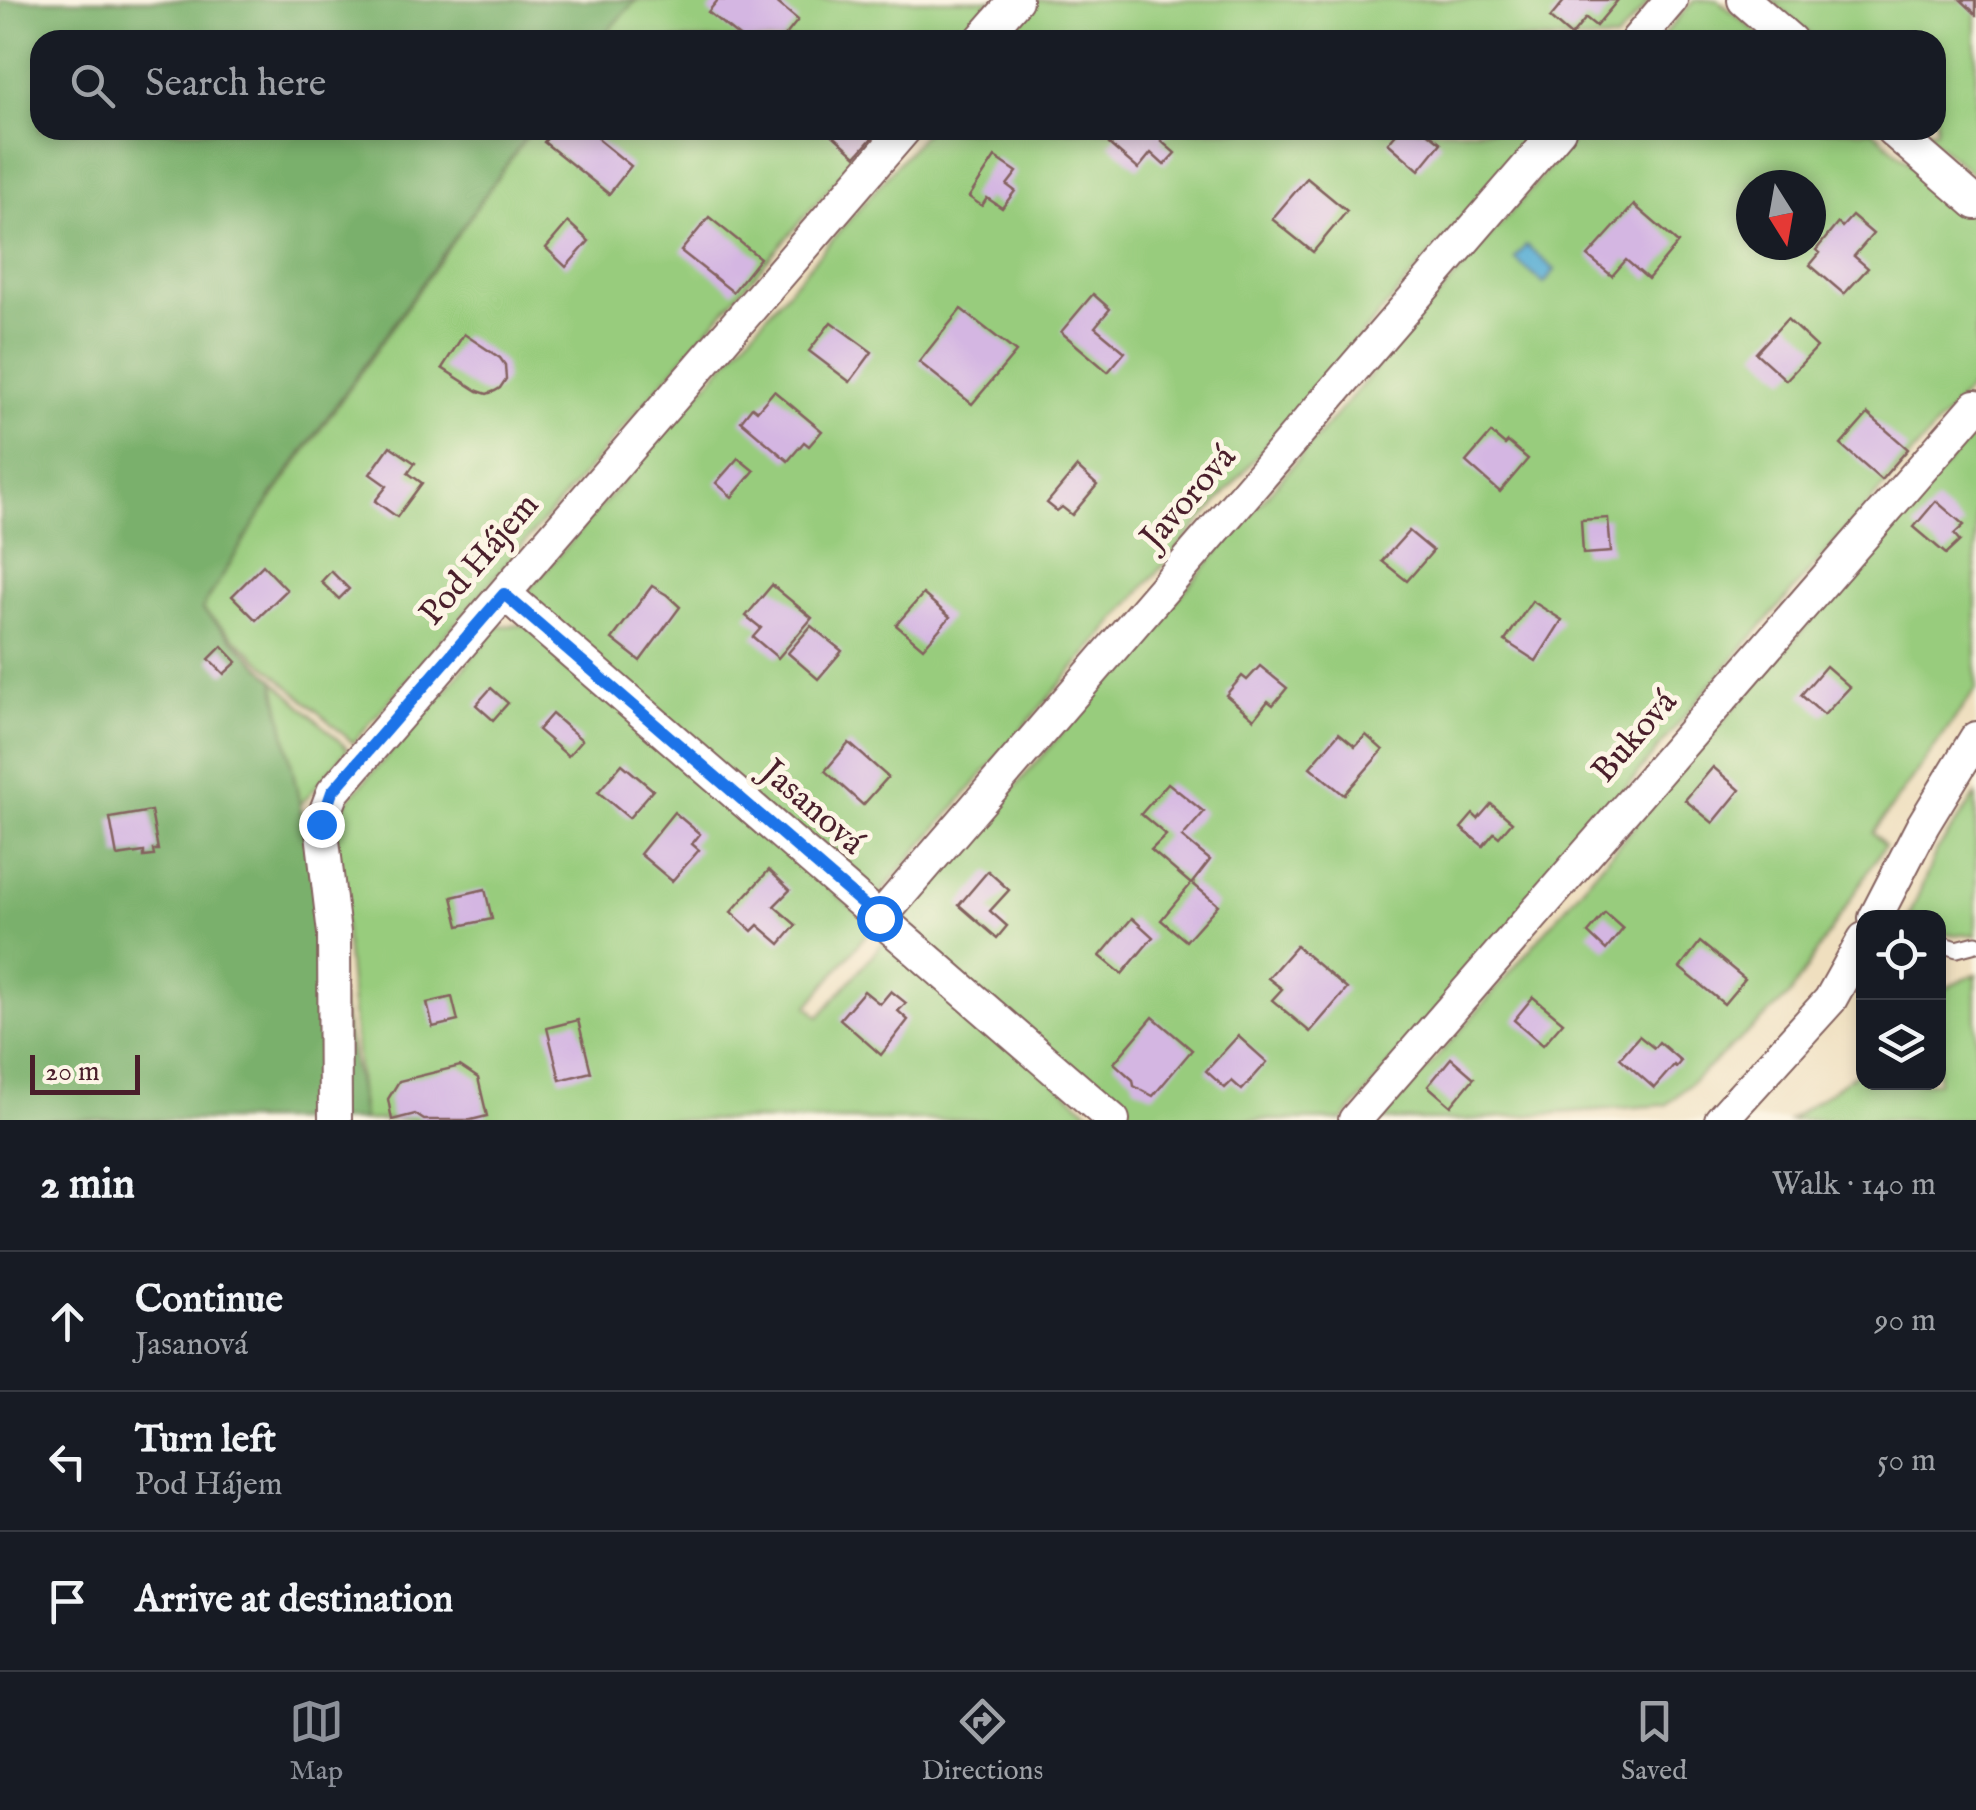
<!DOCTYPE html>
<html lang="en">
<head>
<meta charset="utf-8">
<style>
	body { margin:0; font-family:"IM FELL English",serif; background:#20242c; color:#f1f3f6 }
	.controls { position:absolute; right:30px; bottom:30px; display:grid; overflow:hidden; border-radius:20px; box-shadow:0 5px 15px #0003 }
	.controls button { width:90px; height:90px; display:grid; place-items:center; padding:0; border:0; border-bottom:2px solid #363941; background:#171b24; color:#f1f3f6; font:50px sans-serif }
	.compass { position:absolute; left:1736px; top:170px; width:90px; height:90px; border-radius:50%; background:#171b24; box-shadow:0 5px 15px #0003; rotate:169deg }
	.scale { position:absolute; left:30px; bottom:25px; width:110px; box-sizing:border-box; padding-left:10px; border:5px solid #4a1f2b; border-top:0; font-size:28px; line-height:35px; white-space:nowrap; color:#4a1f2b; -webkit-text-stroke:8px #fcf5e5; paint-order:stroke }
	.stop { position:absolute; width:30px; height:30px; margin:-22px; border:8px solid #1a73e8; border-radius:50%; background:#fff }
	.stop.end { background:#1a73e8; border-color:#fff; box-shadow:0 2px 10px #0008 }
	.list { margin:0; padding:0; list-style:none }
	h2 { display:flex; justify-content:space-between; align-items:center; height:130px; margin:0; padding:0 40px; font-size:42px }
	h2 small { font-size:32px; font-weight:400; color:#9ea1a6 }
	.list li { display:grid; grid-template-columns:65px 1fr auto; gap:30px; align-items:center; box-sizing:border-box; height:140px; padding:0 40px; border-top:2px solid #363941 }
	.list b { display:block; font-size:38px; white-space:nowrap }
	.list p { margin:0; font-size:32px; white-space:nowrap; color:#9ea1a6 }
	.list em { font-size:32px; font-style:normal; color:#9ea1a6 }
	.icon { flex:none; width:55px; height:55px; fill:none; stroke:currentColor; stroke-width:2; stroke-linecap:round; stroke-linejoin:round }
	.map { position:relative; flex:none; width:1976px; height:1120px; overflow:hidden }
	.search { position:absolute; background:#171b24; box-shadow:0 5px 15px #0003; left:30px; right:30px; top:30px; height:110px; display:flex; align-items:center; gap:25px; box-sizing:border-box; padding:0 35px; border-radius:30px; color:#9ea1a6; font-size:38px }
	.sheet { height:550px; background:#171b24 }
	nav { display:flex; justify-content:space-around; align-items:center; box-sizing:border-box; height:140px; border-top:2px solid #363941; background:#171b24; font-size:28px; color:#9ea1a6 }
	nav a { display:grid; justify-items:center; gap:5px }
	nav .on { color:#8c9099 }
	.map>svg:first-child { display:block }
</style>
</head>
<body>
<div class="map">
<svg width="1976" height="1120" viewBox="0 0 1976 1120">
	<rect width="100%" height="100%" fill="#fcf5e5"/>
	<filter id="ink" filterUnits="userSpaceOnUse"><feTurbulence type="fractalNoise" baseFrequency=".01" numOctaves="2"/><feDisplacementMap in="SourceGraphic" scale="20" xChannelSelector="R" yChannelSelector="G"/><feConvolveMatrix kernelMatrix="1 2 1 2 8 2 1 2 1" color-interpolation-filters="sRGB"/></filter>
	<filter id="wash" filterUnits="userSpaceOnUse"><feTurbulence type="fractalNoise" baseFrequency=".0048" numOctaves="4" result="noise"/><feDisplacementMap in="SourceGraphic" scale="40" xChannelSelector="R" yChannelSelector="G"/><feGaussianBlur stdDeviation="2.25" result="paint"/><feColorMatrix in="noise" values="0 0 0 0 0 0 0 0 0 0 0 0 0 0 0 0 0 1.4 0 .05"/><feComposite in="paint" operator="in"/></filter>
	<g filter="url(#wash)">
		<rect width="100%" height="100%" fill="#efdfbf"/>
		<!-- green -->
		<g fill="#98cc7d" stroke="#717654" stroke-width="2.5" fill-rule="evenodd">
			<path d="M636,0H992L957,40H599Z"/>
			<path d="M1039,0H1651L1616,40H1005Z"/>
			<path d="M1694,0H1718L1766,40H1659Z"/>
			<path d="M1770,0H1976V177L1921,130H1936V40H1817Z"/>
			<path d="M531,130H879L353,743L197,605Z"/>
			<path d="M927,130H1538L872,903L520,600Z"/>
			<path d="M1582,130H1872L1976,221V381L1706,690L1595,826L1343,1120H1125L896,925ZM1751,185H1811V245H1751Z"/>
			<path d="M1976,431V689L1873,833L1885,845L1790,995L1666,1105L1465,1120H1382L1475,1014L1732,711Z"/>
			<path d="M526,625L873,926L808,1006L819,1017L887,938L1099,1120H363L342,901L332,853L338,811L446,690L498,626Z"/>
			<path d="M274,680L348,749L299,807Z"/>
			<path d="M1976,795V936L1939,933L1938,918L1909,917L1936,852Z"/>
			<path d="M1976,974V1120H1789L1863,1069L1864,1082H1938L1939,991Z"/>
		</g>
		<!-- forest -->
		<path fill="#7ab06c" stroke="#62684c" stroke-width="2.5" d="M0,0H636L599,40H40V130H531L273,494L202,609L274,680L359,1089L363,1120H0Z"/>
		<!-- water -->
		<path fill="#57add4" stroke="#506680" stroke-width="2.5" d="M1526,245L1555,270L1544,284L1515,259Z"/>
		<g id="blocks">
			<!-- building -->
			<g fill="#d4b6e2">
				<path d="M718,0H774L798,20L782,40H743L708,12Z"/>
				<path d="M1565,0H1618L1596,26L1586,18L1571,36L1550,18Z"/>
				<path d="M1961,0H1976V14Z"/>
				<path d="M554,130H598L599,140L631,166L609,194L544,142Z"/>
				<path d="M827,130H879L856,156Z"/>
				<path d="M1121,130H1171L1161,141L1175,153L1164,165L1151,153L1138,169L1109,144Z"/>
				<path d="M1399,130H1425L1441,143L1419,170L1388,143Z"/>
				<path d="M995,157L1017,172L1007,185L1015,191L1002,208L987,198L982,206L969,197Z"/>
				<path d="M1307,178L1347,211L1313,252L1272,219Z"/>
				<path d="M1634,205L1678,243L1648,279L1626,260L1612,276L1588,256Z"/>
				<path d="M1852,216L1873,234L1854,256L1868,268L1844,294L1810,265L1820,253L1816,250L1838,223L1842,227Z"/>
				<path d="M709,217L760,258L733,292L681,251Z"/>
				<path d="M568,222L589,241L566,267L546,248Z"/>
				<path d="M1093,294L1110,309L1095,327L1125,352L1108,372L1061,332Z"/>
				<path d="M961,309L1016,352L972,404L919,362Z"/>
				<path d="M1787,319L1817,347L1786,380L1756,353Z"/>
				<path d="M831,322L872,352L850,382L809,351Z"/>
				<path d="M464,334L500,358L505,365L506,379L500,388L495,391L487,394L478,391L442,368Z"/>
				<path d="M774,391L822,431L809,446L804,442L788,461L741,421L752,407L757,411Z"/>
				<path d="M1868,414L1908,449L1881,480L1841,445Z"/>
				<path d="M1491,433L1505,445L1508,442L1528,459L1500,492L1466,462Z"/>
				<path d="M390,446L415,463L408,473L422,483L397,517L375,501L387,486L370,474Z"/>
				<path d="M738,458L754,471L732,497L716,483Z"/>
				<path d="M1077,467L1097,485L1072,515L1062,507L1057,511L1047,503Z"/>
				<path d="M1936,501L1964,525L1954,534L1960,541L1946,554L1914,527Z"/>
				<path d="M1608,518L1611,552L1583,554L1581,520Z"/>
				<path d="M1409,531L1433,551L1407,581L1382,561Z"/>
				<path d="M263,565L287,590L256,620L232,596Z"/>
				<path d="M331,571L349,589L339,599L321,582Z"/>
				<path d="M772,585L812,618L778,658L753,637L761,628L746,616Z"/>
				<path d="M652,586L667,595L680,607L640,661L612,639Z"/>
				<path d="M923,594L950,617L923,648L896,625Z"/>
				<path d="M1532,601L1562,620L1536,661L1505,641Z"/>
				<path d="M811,626L842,651L818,679L788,653Z"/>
				<path d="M222,646L237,662L224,674L209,659Z"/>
				<path d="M1260,666L1287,688L1273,705L1268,701L1254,719L1226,695L1242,676L1247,680Z"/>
				<path d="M1826,666L1850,687L1824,715L1801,695Z"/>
				<path d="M491,688L508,703L493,720L476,705Z"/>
				<path d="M552,714L582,740L568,756L538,730Z"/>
				<path d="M1339,733L1355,746L1366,735L1383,750L1344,795L1310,767Z"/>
				<path d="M849,743L888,777L863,805L825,771Z"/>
				<path d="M622,764L653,790L629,818L598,792Z"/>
				<path d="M1713,767L1740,790L1713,823L1685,800Z"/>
				<path d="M1168,783L1204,812L1182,837L1210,860L1192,883L1218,905L1186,941L1161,920L1191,884L1151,850L1166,835L1141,814Z"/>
				<path d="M1491,804L1512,822L1499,837L1494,833L1483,846L1461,828L1473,814L1478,819Z"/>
				<path d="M151,811L158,850H153L154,856L144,857V852L117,856L110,818Z"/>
				<path d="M674,812L700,834L692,844L699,850L672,881L640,854Z"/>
				<path d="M769,870L790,890L774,906L796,925L780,944L758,925L752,931L731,912Z"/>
				<path d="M988,871L1009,890L990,911L1007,926L997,938L959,905Z"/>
				<path d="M485,889L492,919L459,926L452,897Z"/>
				<path d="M1605,913L1623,929L1606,950L1588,933Z"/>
				<path d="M1132,918L1153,937L1122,974L1100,956Z"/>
				<path d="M1700,942L1745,979L1724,1004L1680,968Z"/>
				<path d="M1296,946L1347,989L1310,1032L1272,1000L1282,989L1268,978Z"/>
				<path d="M864,991L880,1004L891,991L906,1003L898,1011L908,1020L881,1055L840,1019Z"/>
				<path d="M452,997L458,1021L433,1027L427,1003Z"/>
				<path d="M1533,997L1563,1022L1543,1045L1514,1020Z"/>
				<path d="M1153,1017L1192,1050L1153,1096L1134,1086L1133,1080L1114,1063Z"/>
				<path d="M578,1020L591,1072L560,1080L547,1028Z"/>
				<path d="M1238,1036L1267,1062L1242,1090L1232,1081L1225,1088L1206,1071Z"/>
				<path d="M1639,1036L1654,1048L1659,1042L1681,1061L1676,1067L1674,1065L1654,1088L1620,1058Z"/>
				<path d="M1451,1058L1474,1078L1451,1106L1428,1086Z"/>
				<path d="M460,1066L478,1078L487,1116L471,1120H424L415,1114L392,1120L388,1099L399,1081Z"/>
			</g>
		</g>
	</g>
	<g filter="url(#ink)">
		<use href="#blocks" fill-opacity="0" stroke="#84625f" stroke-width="2.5"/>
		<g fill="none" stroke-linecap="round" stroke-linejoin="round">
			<defs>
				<path id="service" d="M1938,943L1957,949L1976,944"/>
				<g id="minor">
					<path d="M1744,0L1790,40"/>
					<path d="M981,40L1016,0"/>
					<path d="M1637,40L1671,0"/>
					<path d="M1892,130L1976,203"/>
					<path d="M505,594L1113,1120"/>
					<path d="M1875,918L1923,825L1976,738"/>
					<path d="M879,919L1559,130"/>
					<path d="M335,1120L334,933L321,824L333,792L904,130"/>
					<path d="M1355,1120L1976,406"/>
					<path d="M1721,1120L1830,1000L1864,939"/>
				</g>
			</defs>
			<!-- service casing -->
			<use href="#service" stroke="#84625f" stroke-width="19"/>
			<!-- minor casing -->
			<use href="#minor" stroke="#84625f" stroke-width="36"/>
			<!-- service -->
			<use href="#service" stroke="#fff" stroke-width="15"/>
			<!-- minor -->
			<use href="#minor" stroke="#fff" stroke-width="32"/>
		</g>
	</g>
	<g fill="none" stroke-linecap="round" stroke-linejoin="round" filter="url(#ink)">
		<!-- route -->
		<path stroke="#1a73e8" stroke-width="12" d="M321,824L332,792L504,594L879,918"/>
	</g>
	<g text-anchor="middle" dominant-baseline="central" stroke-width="10" stroke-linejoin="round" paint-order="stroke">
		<!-- street labels -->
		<g font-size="35" fill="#4a1f2b" stroke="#fcf5e5">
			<text transform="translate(1189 498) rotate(-49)">Javorová</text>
			<text transform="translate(480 560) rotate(-49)">Pod Hájem</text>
			<text transform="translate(1635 737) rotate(-49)">Buková</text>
			<text transform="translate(812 808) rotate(41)">Jasanová</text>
		</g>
	</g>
</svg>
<div class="controls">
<button><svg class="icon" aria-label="locate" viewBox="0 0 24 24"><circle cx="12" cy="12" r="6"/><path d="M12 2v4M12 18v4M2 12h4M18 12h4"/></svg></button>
<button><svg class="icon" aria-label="layers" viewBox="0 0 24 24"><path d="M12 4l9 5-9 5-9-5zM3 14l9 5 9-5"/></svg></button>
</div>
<svg class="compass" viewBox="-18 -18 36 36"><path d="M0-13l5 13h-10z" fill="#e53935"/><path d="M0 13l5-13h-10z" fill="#9ea1a6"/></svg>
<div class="scale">20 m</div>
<div class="stop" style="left:879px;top:918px"></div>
<div class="stop end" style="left:321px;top:824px"></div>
<div class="search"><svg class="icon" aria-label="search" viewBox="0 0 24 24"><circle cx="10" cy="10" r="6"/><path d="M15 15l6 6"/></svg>Search here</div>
</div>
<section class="sheet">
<h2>2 min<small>Walk · 140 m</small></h2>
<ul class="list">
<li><svg class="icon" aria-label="ahead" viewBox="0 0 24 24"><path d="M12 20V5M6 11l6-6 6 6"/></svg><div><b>Continue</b><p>Jasanová</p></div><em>90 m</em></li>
<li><svg class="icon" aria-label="left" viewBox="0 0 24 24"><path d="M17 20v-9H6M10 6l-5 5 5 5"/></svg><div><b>Turn left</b><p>Pod Hájem</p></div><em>50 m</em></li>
<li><svg class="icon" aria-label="arrive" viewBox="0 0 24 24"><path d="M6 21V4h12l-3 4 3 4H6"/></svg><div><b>Arrive at destination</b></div></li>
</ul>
</section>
<nav>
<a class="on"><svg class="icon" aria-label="map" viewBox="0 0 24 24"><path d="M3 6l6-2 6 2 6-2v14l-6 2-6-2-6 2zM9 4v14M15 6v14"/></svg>Map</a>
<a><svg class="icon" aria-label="directions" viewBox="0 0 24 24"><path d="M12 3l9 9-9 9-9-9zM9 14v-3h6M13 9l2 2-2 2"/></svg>Directions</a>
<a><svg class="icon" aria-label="saved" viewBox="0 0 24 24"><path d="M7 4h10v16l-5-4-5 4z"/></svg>Saved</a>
</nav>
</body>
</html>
